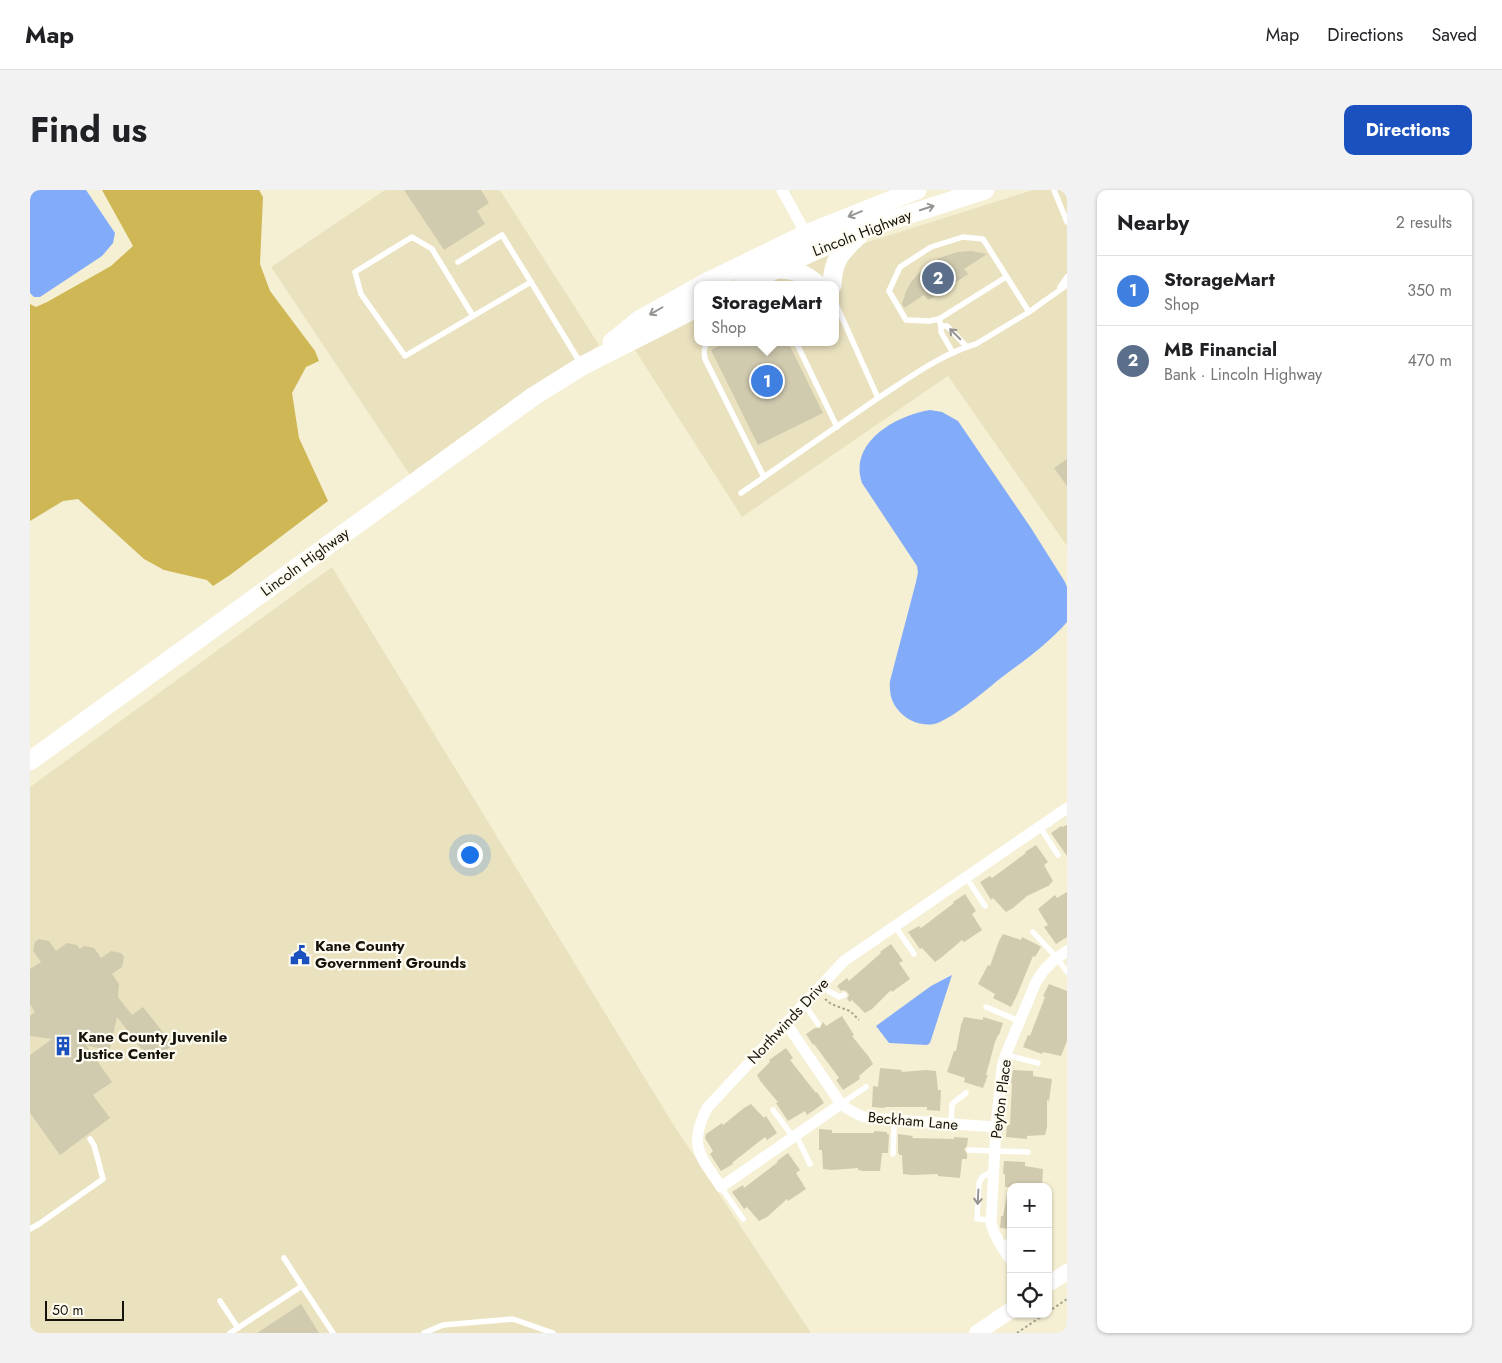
<!DOCTYPE html>
<html lang="en">
<head>
<meta charset="utf-8">
<style>
	body { margin:0; font-family:Jost,sans-serif; background:#f2f2f2; color:#202124 }
	.controls { position:absolute; right:15px; bottom:15px; display:grid; overflow:hidden; border-radius:10px; box-shadow:0 1px 4px #0004 }
	.controls button { width:45px; height:45px; display:grid; place-items:center; padding:0; border:0; border-bottom:1px solid #e0e0e0; background:#fff; color:#202124; font:25px sans-serif }
	.scale { position:absolute; left:15px; bottom:12px; width:79px; box-sizing:border-box; padding-left:5px; border:2px solid #16130a; border-top:0; font-size:14px; line-height:18px; white-space:nowrap; color:#16130a; -webkit-text-stroke:4px #fefcf1; paint-order:stroke }
	.you { position:absolute; left:439px; top:664px; width:18px; height:18px; margin:-12px; border:4px solid #fff; border-radius:50%; background:#1a73e8; box-shadow:0 0 0 8px #1a73e833 }
	.badge { display:grid; place-items:center; width:32px; height:32px; border-radius:50%; background:#1a51be; color:#fff; font-size:16px; font-weight:700 }
	.pin { position:absolute; translate:-50% -50%; border:2px solid #fff; box-shadow:0 1px 5px #0006 }
	.popup { position:absolute; left:664px; top:91px; width:145px; height:65px; box-sizing:border-box; display:grid; place-content:center; border-radius:10px; background:#fff; filter:drop-shadow(0 1px 4px #0005); font-size:16px; white-space:nowrap; color:#757577 }
	.popup b { font-size:19px; color:#202124 }
	.popup::after { content:''; position:absolute; left:50%; top:100%; margin-left:-10px; border:10px solid transparent; border-top-color:#fff }
	.list { margin:0; padding:0; list-style:none }
	h2 { display:flex; justify-content:space-between; align-items:center; height:65px; margin:0; padding:0 20px; font-size:21px }
	h2 small { font-size:16px; font-weight:400; color:#757577 }
	.list li { display:grid; grid-template-columns:32px 1fr auto; gap:15px; align-items:center; box-sizing:border-box; height:70px; padding:0 20px; border-top:1px solid #e0e0e0 }
	.list b { display:block; font-size:19px; white-space:nowrap }
	.list p { margin:0; font-size:16px; white-space:nowrap; color:#757577 }
	.list em { font-size:16px; font-style:normal; color:#757577 }
	.icon { flex:none; width:28px; height:28px; fill:none; stroke:currentColor; stroke-width:2; stroke-linecap:round; stroke-linejoin:round }
	.map { position:relative; flex:none; width:1037px; height:1143px; overflow:hidden; border-radius:10px }
	header { display:flex; align-items:center; gap:30px; box-sizing:border-box; height:70px; padding:0 25px; background:#fff; border-bottom:1px solid #e0e0e0 }
	header strong { font-size:24px }
	nav { display:flex; gap:28px; margin-inline-start:auto; font-size:18px }
	.intro { display:flex; align-items:center; justify-content:space-between; box-sizing:border-box; height:120px; padding:0 30px }
	h1 { margin:0; font-size:35px }
	.button { padding:12px 22px; border-radius:10px; background:#1a51be; color:#fff; font-size:18px; font-weight:700 }
	main { display:flex; gap:30px; padding:0 30px }
	aside { flex:1; background:#fff; border-radius:10px; box-shadow:0 1px 4px #0004 }
	.map>svg:first-child { display:block }
</style>
</head>
<body>
<header>
<strong>Map</strong>
<nav><a>Map</a><a>Directions</a><a>Saved</a></nav>
</header>
<div class="intro"><h1>Find us</h1><a class="button">Directions</a></div>
<main>
<div class="map">
<svg width="1037" height="1143" viewBox="0 0 1037 1143">
	<rect width="100%" height="100%" fill="#f5efd3"/>
	<!-- built -->
	<g fill="#eae2bf">
		<path d="M355,0H470L569,155L382,288L241,77Z"/>
		<path d="M1003,0H1037V356L918,186L712,327L605,160L668,128V152H806V95H734L787,68Z"/>
		<path d="M302,377L643,934L781,1143H0V597Z"/>
	</g>
	<!-- forest -->
	<path fill="#ceb754" d="M72,0H229L233,7L230,74L240,101L285,161L289,171L276,177L262,203L269,248L298,311L200,385L183,396L177,390L134,380L114,369L48,309L33,311L0,331V114L6,117L17,112L81,76L103,56Z"/>
	<!-- water -->
	<g fill="#82acf9">
		<path d="M0,0H56L85,43L83,53L72,66L10,107H4L0,103Z"/>
		<path d="M900,220L912,222L928,231L1001,338L1035,392L1037,397V432C1017,455 991,473 967,491C954,502 919,531 904,534C893,536 881,532 873,525C862,515 859,505 860,491L886,392L888,382L887,376L832,293C818,252 867,225 900,220Z"/>
		<path d="M922,785L900,853L897,855L859,853L846,836L901,796Z"/>
	</g>
	<!-- building -->
	<g fill="#d0caaf">
		<path d="M374,0H451L459,13L447,21L455,34L414,60Z"/>
		<path d="M941,61L957,64L934,79L938,84L923,94L924,96L898,110L894,105L874,118L872,114L876,101L881,92L889,83L901,73L912,67L927,62Z"/>
		<path d="M696,152H758L793,223L728,255L681,160Z"/>
		<path d="M1037,269V296L1024,278Z"/>
		<path d="M1037,635V666L1021,643L1031,636L1032,637Z"/>
		<path d="M1006,655L1018,672L1014,675L1023,691L1020,694V695L997,706L983,718L976,722L963,708L961,710L950,692L960,686L962,688L996,663L995,662Z"/>
		<path d="M1037,702V747L1026,754L1014,737L1018,735L1008,719L1025,705L1027,708Z"/>
		<path d="M935,704L946,721L942,724L952,740L934,752L932,750L912,767L905,772L892,758L890,759L878,742L889,736L891,738L924,713L923,712Z"/>
		<path d="M973,744L991,750L992,747L1008,755L1011,757L1005,767L1003,766L987,805L981,817L963,808L965,804L948,794L958,775L960,776L969,751Z"/>
		<path d="M9,749L19,751L26,761L37,753L47,755L50,759L54,756L64,758L71,768L81,761L91,763L94,767L92,777L82,784L89,794L88,807L102,825L113,817L143,855L121,871L87,827L80,858L76,860L56,855L82,892L63,905L80,928L30,965L0,923V865L22,849L0,846V826L5,822L0,814V779L11,772L3,761L5,752Z"/>
		<path d="M861,754L873,771L869,773L880,789L862,802L861,800L842,819L835,823L822,810L820,812L817,809L819,805L817,802L814,800L811,801L807,796L817,788L819,791L851,763L850,762Z"/>
		<path d="M1019,794L1037,801V851L1031,866L1013,862L1012,864L993,857L998,845L1000,846L1015,807L1013,806Z"/>
		<path d="M812,826L824,845L822,846L839,867L843,874L829,886L830,889L813,900L806,890L809,888L784,854L783,855L776,844L785,838H790L793,832L796,836Z"/>
		<path d="M934,827L953,830V827L973,833L969,845H968L965,852L956,885H958L953,898L934,892L935,888L917,882L924,861H926L931,835Z"/>
		<path d="M756,858L763,868L760,870L786,903L787,902L794,913L777,925L775,921L758,931L746,913L748,912L731,892L727,885L740,872L739,870Z"/>
		<path d="M850,878L872,880L871,882L896,880L906,881L908,900H911L910,921L897,920V917H855V918L842,917L843,896L848,897Z"/>
		<path d="M983,880L1003,881V886L1022,889L1019,911L1017,910V937L1015,945L997,946V949L976,947L977,934L980,935L982,893H981Z"/>
		<path d="M721,914L734,928L736,926L747,943L737,950L735,947L702,973L703,974L691,981L680,964L683,961L675,948L676,944L692,933L693,935L714,918Z"/>
		<path d="M789,939L802,940V943H844V941L857,942V944H859L858,963H852L850,981H833L828,980V978L802,980L793,979L792,960H789Z"/>
		<path d="M868,944L883,946L882,948L924,949V947L938,948L937,956L934,959L937,964V969H932L930,988L908,986V984L882,985L873,984L872,965H869V963H868Z"/>
		<path d="M758,963L770,980L766,983L776,999L758,1011L757,1009L737,1027L729,1031L717,1017L714,1019L702,1002L713,995L714,998L748,972L747,971Z"/>
		<path d="M974,971L995,972V976L1013,979L1012,997H975V984H973Z"/>
		<path d="M977,1005L981,1006V1039L970,1038L971,1026H973Z"/>
		<path d="M271,1114L289,1143H227Z"/>
	</g>
	<g fill="none" stroke-linecap="round" stroke-linejoin="round">
		<!-- path -->
		<g stroke="#a7a28d" stroke-width="2" stroke-dasharray="2.5 2.5" stroke-linecap="butt">
			<path d="M795,809L801,814L820,821L829,830"/>
			<path d="M1018,1122L1037,1109"/>
			<path d="M987,1143L1015,1124"/>
		</g>
		<!-- lane -->
		<g stroke="#fff" stroke-width="5.5">
			<path d="M1024,0L1037,32"/>
			<path d="M428,72L472,45L501,92"/>
			<path d="M1030,97L1037,87"/>
			<path d="M806,114L848,208C879,188 911,164 946,154L999,122L1037,95"/>
			<path d="M443,126L402,59L382,47L325,82L331,104L375,166L501,92L551,174"/>
			<path d="M909,129L976,87"/>
			<path d="M911,136H917L937,157"/>
			<path d="M679,152C673,157 674,162 675,169L734,287"/>
			<path d="M766,152L807,237"/>
			<path d="M923,163L911,142V136L909,129L900,131L876,130L859,101L870,77L901,57L933,47L953,49L999,122"/>
			<path d="M711,303L848,208"/>
			<path d="M1010,637L1028,665"/>
			<path d="M936,687L955,716"/>
			<path d="M865,736L884,764"/>
			<path d="M1003,742L1027,768L1037,782"/>
			<path d="M797,800L809,807L814,805"/>
			<path d="M774,814L788,834"/>
			<path d="M956,817L989,831"/>
			<path d="M976,865L1008,873"/>
			<path d="M811,914L836,897"/>
			<path d="M743,920L763,947"/>
			<path d="M921,934L922,914L936,903"/>
			<path d="M766,945L780,974"/>
			<path d="M939,960L998,962"/>
			<path d="M863,964L864,938"/>
			<path d="M691,997L713,1029"/>
			<path d="M961,1030L947,1029L949,993L952,987L963,981"/>
			<path d="M0,1039L9,1034L73,989L64,955L60,949"/>
			<path d="M977,1052L981,1049"/>
			<path d="M254,1068L272,1096"/>
			<path d="M190,1111L208,1138"/>
			<path d="M200,1143L272,1096L303,1143"/>
			<path d="M394,1143L413,1135L483,1129L523,1143"/>
		</g>
		<!-- street -->
		<g stroke="#fff" stroke-width="11">
			<path d="M752,0L776,44"/>
			<path d="M756,833L811,914C820,921 827,925 838,928L966,937"/>
			<path d="M811,914L691,997C670,965 658,956 677,918L814,771L1037,618"/>
			<path d="M981,1070C972,1058 965,1048 961,1033L966,937L972,877L976,864L1006,792L1014,780L1024,770L1037,761"/>
		</g>
		<!-- secondary -->
		<g stroke="#fff" stroke-width="16">
			<path d="M1018,1094L1037,1082"/>
			<path d="M947,1143L981,1120"/>
		</g>
		<!-- primary -->
		<g stroke="#fff" stroke-width="19">
			<path d="M746,79C764,79 774,83 788,95"/>
			<path d="M671,95L776,44L887,0"/>
			<path d="M713,95L784,61L846,35L955,0"/>
			<path d="M802,95C803,69 811,62 829,45"/>
			<path d="M582,152L609,130L668,97"/>
			<path d="M0,571L504,206L552,176L668,117"/>
		</g>
	</g>
	<!-- one-way arrows -->
	<defs><path id="oneway-shaft" d="M-6 0H5M1.5-3L5.5 0L1.5 3" fill="none" stroke-width="1.6" stroke-linecap="round" stroke-linejoin="round" transform="scale(1.25)"/></defs>
	<g stroke="#969591">
		<use href="#oneway-shaft" transform="translate(897 18) rotate(-18)"/>
		<use href="#oneway-shaft" transform="translate(825 24) rotate(158)"/>
		<use href="#oneway-shaft" transform="translate(626 121) rotate(150)"/>
		<use href="#oneway-shaft" transform="translate(925 144) rotate(-135)"/>
		<use href="#oneway-shaft" transform="translate(948 1007) rotate(93)"/>
	</g>
	<!-- icons -->
	<defs>
		<symbol id="civic-bare" viewBox="-9 -9 18 18"><path d="M-.6-6.5H3V-4.5H.6V-3L4-1V1h2V6H-6V1h2V-1L-.6-3ZM-1.2 2.5V6h2.4V2.5Z" fill="#1a51be" stroke="#fefcf1" stroke-width="2.5" paint-order="stroke"/></symbol>
		<symbol id="building-bare" viewBox="-9 -9 18 18"><path d="M-4-6H4V6H1V3H-1V6H-4ZM-2.5-4.3h1.7v1.8h-1.7ZM.8-4.3h1.7v1.8H.8ZM-2.5-1h1.7V.8h-1.7ZM.8-1h1.7V.8H.8Z" fill="#1a51be" stroke="#fefcf1" stroke-width="2.5" paint-order="stroke"/></symbol>
	</defs>
	<g fill-rule="evenodd">
		<use href="#civic-bare" x="256" y="751" width="28" height="28"/>
		<use href="#building-bare" x="19" y="842" width="28" height="28"/>
	</g>
	<g text-anchor="middle" dominant-baseline="central" stroke-width="4.5" stroke-linejoin="round" paint-order="stroke">
		<!-- street labels -->
		<g font-size="15" fill="#16130a" stroke="#fefcf1">
			<text transform="translate(832 43) rotate(-21)">Lincoln Highway</text>
			<text transform="translate(275 372) rotate(-36)">Lincoln Highway</text>
			<text transform="translate(758 831) rotate(-47)">Northwinds Drive</text>
			<text transform="translate(971 909) rotate(-83)">Peyton Place</text>
			<text transform="translate(883 931) rotate(5)">Beckham Lane</text>
		</g>
		<!-- poi labels -->
		<g font-size="15" font-weight="bold" fill="#16130a" stroke="#fefcf1" text-anchor="start">
			<text x="285" y="756">Kane County<tspan x="285" dy="17">Government Grounds</tspan></text>
			<text x="48" y="847">Kane County Juvenile<tspan x="48" dy="17">Justice Center</tspan></text>
		</g>
	</g>
</svg>
<div class="controls">
<button>+</button>
<button>−</button>
<button><svg class="icon" aria-label="locate" viewBox="0 0 24 24"><circle cx="12" cy="12" r="6"/><path d="M12 2v4M12 18v4M2 12h4M18 12h4"/></svg></button>
</div>
<div class="scale">50 m</div>
<div class="you"></div>
<div class="pin badge" style="left:737px;top:191px;background:#3f7fe0">1</div>
<div class="popup"><b>StorageMart</b>Shop</div>
<div class="pin badge" style="left:908px;top:88px;background:#5c6f8a">2</div>
</div>
<aside>
<h2>Nearby<small>2 results</small></h2>
<ul class="list">
<li><span class="badge" style="background:#3f7fe0">1</span><div><b>StorageMart</b><p>Shop</p></div><em>350 m</em></li>
<li><span class="badge" style="background:#5c6f8a">2</span><div><b>MB Financial</b><p>Bank · Lincoln Highway</p></div><em>470 m</em></li>
</ul>
</aside>
</main>
</body>
</html>
